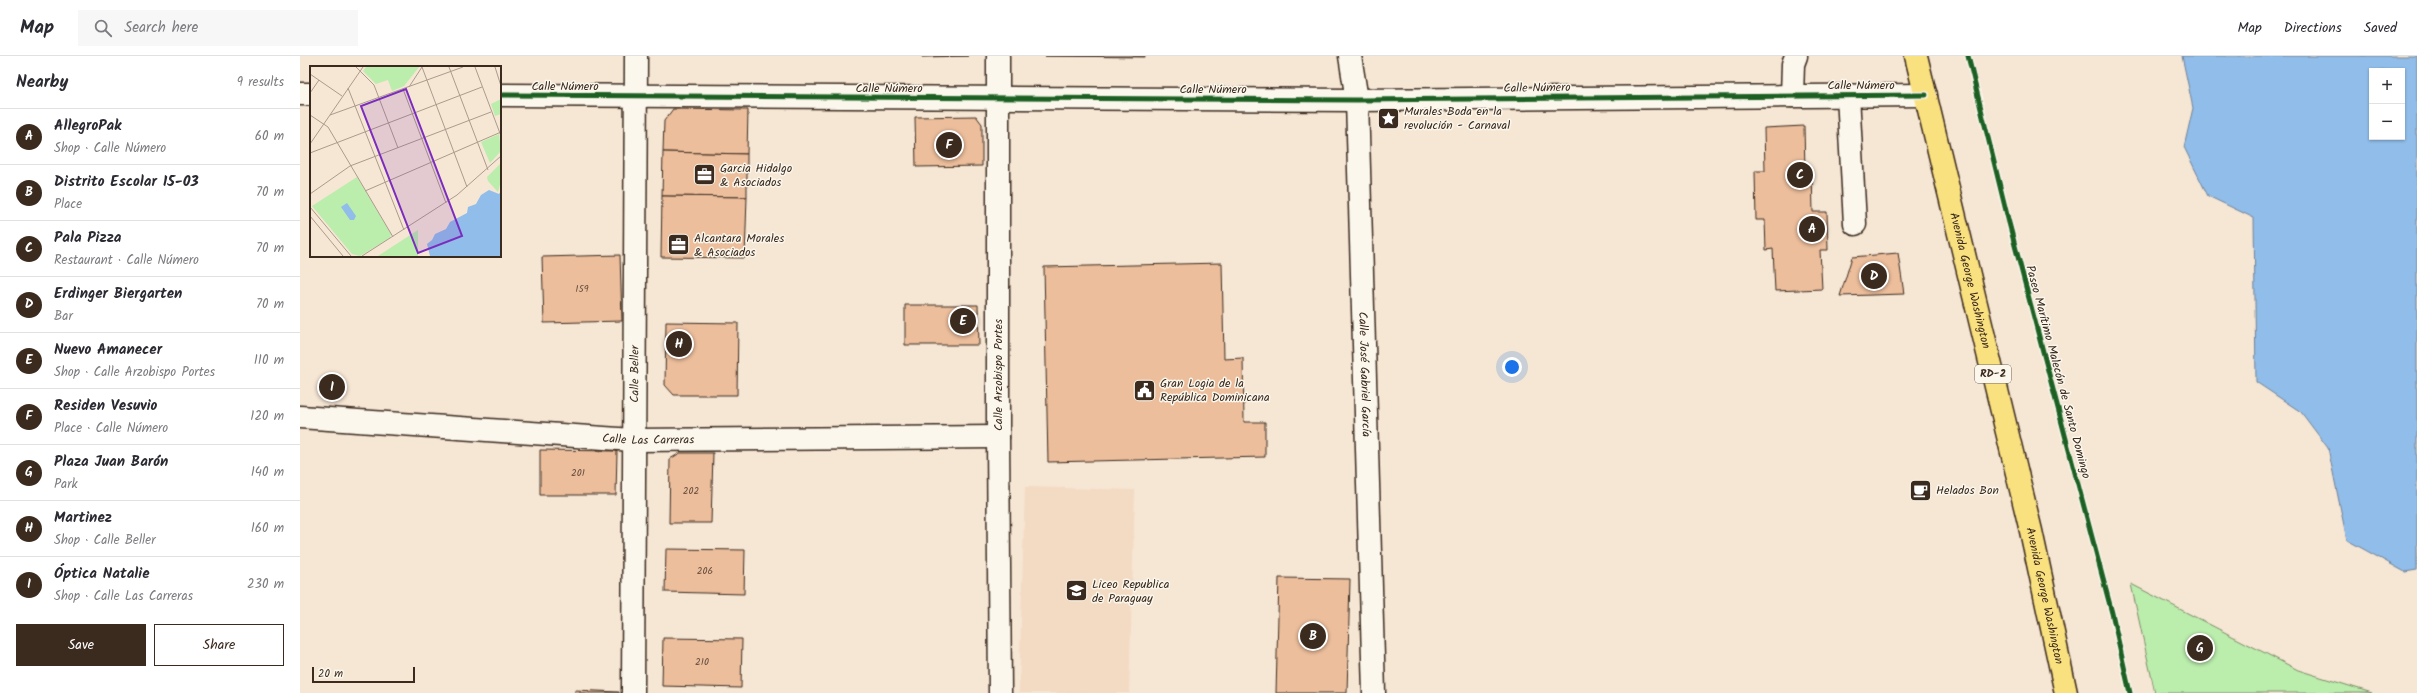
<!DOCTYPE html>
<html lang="en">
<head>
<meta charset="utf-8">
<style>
	body { margin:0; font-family:Kalam,sans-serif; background:#f7f7f7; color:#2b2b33 }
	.controls { position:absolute; right:12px; top:12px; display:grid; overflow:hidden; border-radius:0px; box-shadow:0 1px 3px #0004 }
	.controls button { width:36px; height:36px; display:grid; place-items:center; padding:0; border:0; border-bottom:1px solid #e1e1e2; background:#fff; color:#2b2b33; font:20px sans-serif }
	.scale { position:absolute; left:12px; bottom:10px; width:103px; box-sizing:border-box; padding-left:4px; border:2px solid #3b2a1e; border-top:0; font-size:11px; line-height:14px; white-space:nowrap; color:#3b2a1e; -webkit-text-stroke:3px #fbf7ec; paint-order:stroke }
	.you { position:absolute; left:1212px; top:311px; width:14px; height:14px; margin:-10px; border:3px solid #fff; border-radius:50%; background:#1a73e8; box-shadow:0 0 0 6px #1a73e833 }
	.badge { display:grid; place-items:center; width:26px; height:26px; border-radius:50%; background:#3b2a1e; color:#fff; font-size:13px; font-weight:700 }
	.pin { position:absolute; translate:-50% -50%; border:2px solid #fff; box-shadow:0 1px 4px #0006 }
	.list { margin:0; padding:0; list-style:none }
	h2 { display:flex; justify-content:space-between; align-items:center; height:52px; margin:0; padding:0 16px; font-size:17px }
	h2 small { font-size:13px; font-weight:400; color:#7c7c81 }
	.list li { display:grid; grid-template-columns:26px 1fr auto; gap:12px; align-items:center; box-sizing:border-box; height:56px; padding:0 16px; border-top:1px solid #e1e1e2 }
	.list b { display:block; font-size:15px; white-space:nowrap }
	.list p { margin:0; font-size:13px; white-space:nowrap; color:#7c7c81 }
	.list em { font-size:13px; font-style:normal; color:#7c7c81 }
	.actions { display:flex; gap:8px; padding:12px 16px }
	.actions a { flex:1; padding:9px 0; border:1px solid #3b2a1e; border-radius:0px; text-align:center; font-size:14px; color:#3b2a1e }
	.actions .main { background:#3b2a1e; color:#fff }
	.icon { flex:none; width:22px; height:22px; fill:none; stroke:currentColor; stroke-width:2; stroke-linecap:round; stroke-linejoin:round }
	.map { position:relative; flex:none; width:2117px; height:637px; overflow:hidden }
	header { display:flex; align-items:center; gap:24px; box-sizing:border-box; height:56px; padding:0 20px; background:#fff; border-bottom:1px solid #e1e1e2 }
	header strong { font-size:19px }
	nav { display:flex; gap:22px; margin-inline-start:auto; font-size:14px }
	.search { width:280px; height:36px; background:#f7f7f7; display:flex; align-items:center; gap:10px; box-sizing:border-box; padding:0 14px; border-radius:0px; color:#7c7c81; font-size:15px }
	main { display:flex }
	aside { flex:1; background:#fff }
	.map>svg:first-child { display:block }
</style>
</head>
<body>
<header>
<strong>Map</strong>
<div class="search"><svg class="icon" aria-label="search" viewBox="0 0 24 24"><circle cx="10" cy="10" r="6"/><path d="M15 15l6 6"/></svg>Search here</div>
<nav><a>Map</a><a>Directions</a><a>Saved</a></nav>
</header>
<main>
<aside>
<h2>Nearby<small>9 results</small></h2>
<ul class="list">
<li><span class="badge">A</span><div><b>AllegroPak</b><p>Shop · Calle Número</p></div><em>60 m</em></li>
<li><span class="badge">B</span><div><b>Distrito Escolar 15-03</b><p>Place</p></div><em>70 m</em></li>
<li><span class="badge">C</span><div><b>Pala Pizza</b><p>Restaurant · Calle Número</p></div><em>70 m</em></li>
<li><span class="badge">D</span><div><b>Erdinger Biergarten</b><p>Bar</p></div><em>70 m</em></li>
<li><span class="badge">E</span><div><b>Nuevo Amanecer</b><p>Shop · Calle Arzobispo Portes</p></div><em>110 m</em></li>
<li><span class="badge">F</span><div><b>Residen Vesuvio</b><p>Place · Calle Número</p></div><em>120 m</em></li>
<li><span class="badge">G</span><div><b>Plaza Juan Barón</b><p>Park</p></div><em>140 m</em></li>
<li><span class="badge">H</span><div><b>Martinez</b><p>Shop · Calle Beller</p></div><em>160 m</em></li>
<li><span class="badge">I</span><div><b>Óptica Natalie</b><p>Shop · Calle Las Carreras</p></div><em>230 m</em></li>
</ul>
<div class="actions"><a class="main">Save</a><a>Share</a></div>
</aside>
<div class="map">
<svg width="2117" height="637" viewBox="0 0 2117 637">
	<rect width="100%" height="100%" fill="#f6e6d4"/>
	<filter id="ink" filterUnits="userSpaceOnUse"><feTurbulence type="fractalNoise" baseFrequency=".025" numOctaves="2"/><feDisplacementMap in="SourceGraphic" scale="8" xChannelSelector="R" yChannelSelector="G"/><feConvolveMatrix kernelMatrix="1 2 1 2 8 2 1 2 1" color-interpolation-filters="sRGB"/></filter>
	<g filter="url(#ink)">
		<!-- built -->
		<path fill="#f3dac3" d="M725,431L835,434L829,637H719Z"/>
		<!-- green -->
		<path fill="#bbedad" stroke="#7b8c66" d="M1831,528L1998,614L2072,637H1855Z"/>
		<!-- water -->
		<path fill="#90bde9" stroke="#6e8298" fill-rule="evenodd" d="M1882,0H2117V514L2105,516L2047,484L2028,392L2001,356L1956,326L1954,162L1908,140L1884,91L1893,52ZM2072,15H2102V81H2072Z"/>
		<!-- building -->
		<g fill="#ecbe9c" stroke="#3b2a1e">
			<path d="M622,0H668L622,1Z"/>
			<path d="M745,0H845V1Z"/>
			<path d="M373,53L448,54L447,98L363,96L364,65Z"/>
			<path d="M676,60L682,68V110L616,111L615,61Z"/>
			<path d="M1504,70L1505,116L1512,115L1513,156H1527L1528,194H1520L1522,233L1475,235L1473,193L1466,194L1465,164H1456L1455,115H1465L1464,72Z"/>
			<path d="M363,96L447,98V141L362,140Z"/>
			<path d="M362,140L447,141L445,202L361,201Z"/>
			<path d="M1598,197L1604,238L1540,240L1552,201Z"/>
			<path d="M320,199L322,265L244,267L242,201Z"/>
			<path d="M922,207L924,303L943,302L944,366H965V401L748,406L744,211Z"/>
			<path d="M605,249H678L679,289H605Z"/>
			<path d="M366,266L438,267L437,339H374L365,329Z"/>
			<path d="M240,394L317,395L316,439H240Z"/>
			<path d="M380,397H413L411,467H369L370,403Z"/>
			<path d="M366,493L445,494L444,538L365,536Z"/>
			<path d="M979,522L1050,523L1047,637H976Z"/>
			<path d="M363,582L442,583L441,632L362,630Z"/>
			<path d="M275,634L319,636V637H275Z"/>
		</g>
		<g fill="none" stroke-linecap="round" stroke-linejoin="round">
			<defs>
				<g id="minor">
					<path d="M698,0V381L700,637"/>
					<path id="s1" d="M1050,0L1057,44L1074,637"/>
					<path d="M0,38H11"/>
					<path d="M200,39L1057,44L1626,39"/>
					<path d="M1548,39L1555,168"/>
					<path d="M1492,40L1493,8L1496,0"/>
					<path id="s2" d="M0,361L333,384L698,381"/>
					<path id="s3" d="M333,637L336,0"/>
				</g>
				<g id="major">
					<path id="s4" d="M1616,0L1731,475L1766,637"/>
				</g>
			</defs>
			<!-- minor casing -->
			<use href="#minor" stroke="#3b2a1e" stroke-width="25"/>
			<!-- major casing -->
			<use href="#major" stroke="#3b2a1e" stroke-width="25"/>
			<!-- minor -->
			<use href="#minor" stroke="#fbf7ec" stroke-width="22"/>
			<!-- major -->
			<use href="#major" stroke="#fae180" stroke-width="22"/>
			<defs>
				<g id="cycleway">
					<path d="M1668,0L1708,163L1812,557L1830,637"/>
					<path d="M200,39L1057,44L1626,39"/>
				</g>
			</defs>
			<!-- cycleway casing -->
			<use href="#cycleway" stroke="#fbf7ec" stroke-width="8"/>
			<!-- cycleway -->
			<use href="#cycleway" stroke="#1b5e20" stroke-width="5"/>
		</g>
	</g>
	<!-- icons -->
	<defs>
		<symbol id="sight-square" viewBox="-11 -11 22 22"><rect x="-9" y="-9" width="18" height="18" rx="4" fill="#3b2a1e" stroke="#fbf7ec"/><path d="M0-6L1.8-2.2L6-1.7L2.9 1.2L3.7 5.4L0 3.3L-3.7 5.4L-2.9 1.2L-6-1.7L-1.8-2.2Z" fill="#fff"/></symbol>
		<symbol id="office-square" viewBox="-11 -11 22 22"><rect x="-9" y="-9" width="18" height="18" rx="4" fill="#3b2a1e" stroke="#fbf7ec"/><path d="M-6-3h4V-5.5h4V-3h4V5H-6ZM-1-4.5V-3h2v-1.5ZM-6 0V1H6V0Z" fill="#fff"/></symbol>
		<symbol id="civic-square" viewBox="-11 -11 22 22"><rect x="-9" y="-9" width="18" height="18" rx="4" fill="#3b2a1e" stroke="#fbf7ec"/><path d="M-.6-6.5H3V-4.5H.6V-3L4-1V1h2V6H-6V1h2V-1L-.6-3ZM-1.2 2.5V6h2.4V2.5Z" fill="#fff"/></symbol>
		<symbol id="cafe-square" viewBox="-11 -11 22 22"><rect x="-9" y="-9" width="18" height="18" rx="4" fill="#3b2a1e" stroke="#fbf7ec"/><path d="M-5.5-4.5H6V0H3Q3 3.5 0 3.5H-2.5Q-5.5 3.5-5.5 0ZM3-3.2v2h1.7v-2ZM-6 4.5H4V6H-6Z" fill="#fff"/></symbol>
		<symbol id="school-square" viewBox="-11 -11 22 22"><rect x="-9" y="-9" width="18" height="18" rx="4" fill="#3b2a1e" stroke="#fbf7ec"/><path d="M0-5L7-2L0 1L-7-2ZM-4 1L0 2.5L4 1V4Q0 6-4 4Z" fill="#fff"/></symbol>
	</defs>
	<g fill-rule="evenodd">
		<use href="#sight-square" x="1076" y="50" width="25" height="25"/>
		<use href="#office-square" x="392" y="106" width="25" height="25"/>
		<use href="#office-square" x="366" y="176" width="25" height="25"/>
		<use href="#civic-square" x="832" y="322" width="25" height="25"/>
		<use href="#cafe-square" x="1608" y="422" width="25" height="25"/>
		<use href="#school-square" x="764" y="522" width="25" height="25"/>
	</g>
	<g text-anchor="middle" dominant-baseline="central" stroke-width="3" stroke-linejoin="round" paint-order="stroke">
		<!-- number labels -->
		<g font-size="10" fill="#674f3e">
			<text x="282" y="233">159</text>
			<text x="278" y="417">201</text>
			<text x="391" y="435">202</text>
			<text x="405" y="515">206</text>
			<text x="402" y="606">210</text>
		</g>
		<!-- shield labels -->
		<rect fill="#fbf7ec" stroke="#75685c" stroke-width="1" x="1675" y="309" width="36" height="18" rx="3"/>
		<g font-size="11" font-weight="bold" fill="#3b2a1e">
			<text x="1693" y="318">RD-2</text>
		</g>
		<!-- street labels -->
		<g font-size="12" fill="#3b2a1e" stroke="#fbf7ec">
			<text x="1561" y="29">Calle Número</text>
			<text x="265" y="30">Calle Número</text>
			<text x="589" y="32">Calle Número</text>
			<text transform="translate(1237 32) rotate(-1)">Calle Número</text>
			<text x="913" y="33">Calle Número</text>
			<text stroke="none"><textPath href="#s4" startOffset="231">Avenida George Washington</textPath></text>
			<text transform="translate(1758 316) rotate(75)">Paseo Marítimo Malecón de Santo Domingo</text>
			<text stroke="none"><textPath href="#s3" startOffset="319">Calle Beller</textPath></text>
			<text stroke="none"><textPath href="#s1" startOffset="319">Calle José Gabriel García</textPath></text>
			<text transform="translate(698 319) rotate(-90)">Calle Arzobispo Portes</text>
			<text stroke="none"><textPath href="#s2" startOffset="349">Calle Las Carreras</textPath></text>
			<text stroke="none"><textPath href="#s4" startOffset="555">Avenida George Washington</textPath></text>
		</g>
		<!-- poi labels -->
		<g font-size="12" fill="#3b2a1e" stroke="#fbf7ec" text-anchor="start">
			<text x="1104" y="55">Murales Boda en la<tspan x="1104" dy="14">revolución - Carnaval</tspan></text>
			<text x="420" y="112">Garcia Hidalgo<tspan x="420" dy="14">&amp; Asociados</tspan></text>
			<text x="394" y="182">Alcantara Morales<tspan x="394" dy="14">&amp; Asociados</tspan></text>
			<text x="860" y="327">Gran Logia de la<tspan x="860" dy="14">República Dominicana</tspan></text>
			<text x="1636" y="434">Helados Bon</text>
			<text x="792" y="528">Liceo Republica<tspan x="792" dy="14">de Paraguay</tspan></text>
		</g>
	</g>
	<!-- overview -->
	<g transform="translate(10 10)">
		<rect width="191" height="191" fill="#f6e6d4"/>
		<path d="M56,1H109L94,20L82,25L78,14L66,18L53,5ZM191,33V48L185,50L181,38ZM189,68L191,85L180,97L171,76ZM191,97V115L188,126L178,115L177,111ZM47,111L81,168L80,172L50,190L42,188L2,140ZM108,164V190H68Z" fill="#bbedad"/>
		<path d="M179,124L189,128L191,125V190H120L117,178L122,174L125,168L136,163L140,156L157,147L158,141L166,138L171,129ZM37,137L46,150L44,154H40L31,141Z" fill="#90bde9"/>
		<path fill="none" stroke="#ab9b8b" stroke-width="1" d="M46,1L64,19L88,82M112,1L157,121M139,1L178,104M165,1L191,70M185,1L191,20M0,8L32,30M99,21L112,1M38,22L94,164M93,23L136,137M0,27L9,14M0,49L18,61L83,171M20,49L153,1M0,78L53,1M0,87L172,21M55,125L191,66M0,128L40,100L181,46M0,141L41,190M0,150L33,190M52,190L147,129L191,90"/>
		<path fill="#7b2cbf" fill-opacity="0.15" stroke="#7b2cbf" stroke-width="2" d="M96,23L152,170L108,187L51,40Z"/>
		<rect width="191" height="191" fill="none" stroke="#3b2a1e" stroke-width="2"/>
	</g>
</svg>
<div class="controls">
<button>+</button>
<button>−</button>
</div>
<div class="scale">20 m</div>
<div class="you"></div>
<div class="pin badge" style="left:1512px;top:173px">A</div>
<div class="pin badge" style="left:1013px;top:580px">B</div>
<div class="pin badge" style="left:1500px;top:119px">C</div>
<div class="pin badge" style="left:1574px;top:220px">D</div>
<div class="pin badge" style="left:663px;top:265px">E</div>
<div class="pin badge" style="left:649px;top:89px">F</div>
<div class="pin badge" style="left:1900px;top:592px">G</div>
<div class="pin badge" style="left:379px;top:288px">H</div>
<div class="pin badge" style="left:32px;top:331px">I</div>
</div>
</main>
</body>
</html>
